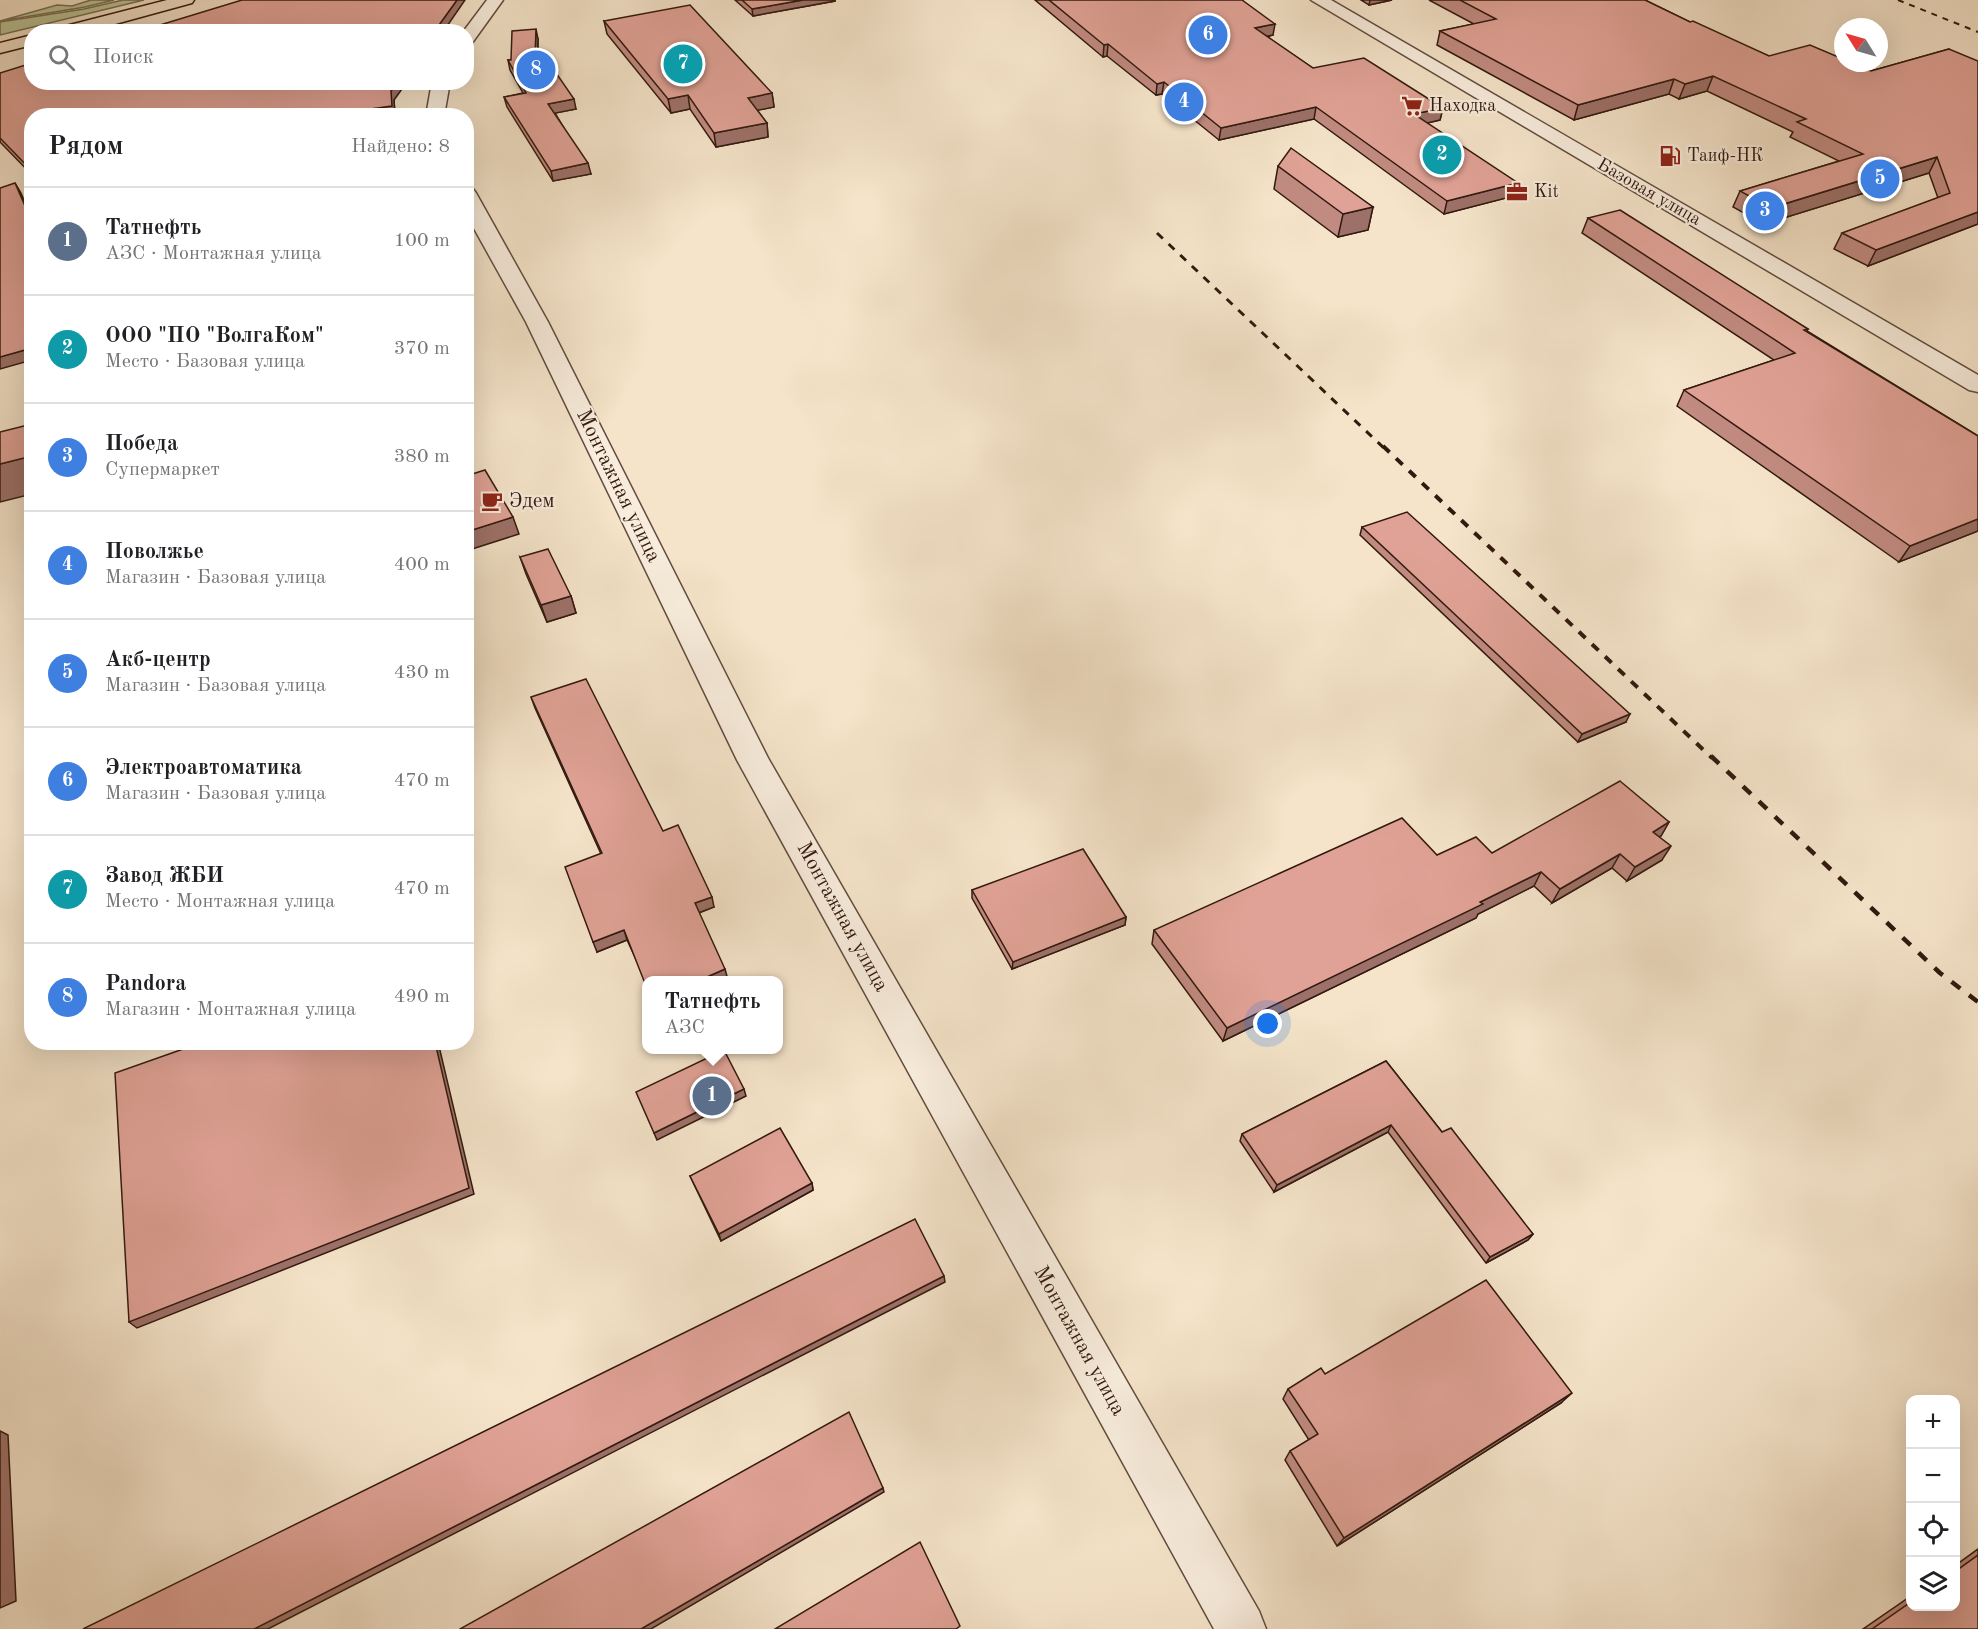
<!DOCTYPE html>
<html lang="ru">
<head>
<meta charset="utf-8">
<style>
	body { margin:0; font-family:"Old Standard TT",serif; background:#f2f2f2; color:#202124 }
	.controls { position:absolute; right:18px; bottom:18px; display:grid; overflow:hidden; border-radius:12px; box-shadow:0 6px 24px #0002 }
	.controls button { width:54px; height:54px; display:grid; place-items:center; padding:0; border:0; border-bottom:2px solid #e0e0e0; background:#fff; color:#202124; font:30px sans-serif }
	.compass { position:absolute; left:1834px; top:18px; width:54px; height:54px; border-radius:50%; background:#fff; box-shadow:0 6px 24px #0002; rotate:307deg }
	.you { position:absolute; left:1268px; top:1024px; width:21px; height:21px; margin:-15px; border:4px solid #fff; border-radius:50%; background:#1a73e8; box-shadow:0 0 0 9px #1a73e833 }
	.badge { display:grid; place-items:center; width:39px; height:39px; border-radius:50%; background:#8f2418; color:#fff; font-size:20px; font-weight:700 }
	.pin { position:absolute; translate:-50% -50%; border:3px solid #fff; box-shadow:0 2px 6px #0006 }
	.popup { position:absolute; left:642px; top:976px; width:141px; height:78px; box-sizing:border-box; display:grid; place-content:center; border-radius:12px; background:#fff; filter:drop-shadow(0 2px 4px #0005); font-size:20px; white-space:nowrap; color:#757577 }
	.popup b { font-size:22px; color:#202124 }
	.popup::after { content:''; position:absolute; left:50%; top:100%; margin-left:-12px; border:12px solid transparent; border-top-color:#fff }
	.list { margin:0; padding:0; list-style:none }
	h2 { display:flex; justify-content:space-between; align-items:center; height:78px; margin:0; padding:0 24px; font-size:26px }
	h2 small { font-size:20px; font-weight:400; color:#757577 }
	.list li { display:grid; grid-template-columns:39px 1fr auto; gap:18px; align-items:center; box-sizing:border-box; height:108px; padding:0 24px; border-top:2px solid #e0e0e0 }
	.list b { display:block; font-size:22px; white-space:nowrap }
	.list p { margin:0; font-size:20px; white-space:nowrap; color:#757577 }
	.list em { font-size:20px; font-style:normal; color:#757577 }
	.icon { flex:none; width:33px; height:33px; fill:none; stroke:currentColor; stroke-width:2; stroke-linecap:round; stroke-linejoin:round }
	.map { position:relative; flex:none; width:1978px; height:1629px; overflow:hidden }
	.search { position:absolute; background:#fff; box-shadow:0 6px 24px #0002; left:24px; top:24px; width:450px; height:66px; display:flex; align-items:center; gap:15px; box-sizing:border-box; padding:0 21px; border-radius:24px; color:#757577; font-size:22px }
	.panel { position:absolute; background:#fff; box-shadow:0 6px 24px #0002; left:24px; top:108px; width:450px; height:942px; border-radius:24px }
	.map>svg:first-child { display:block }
</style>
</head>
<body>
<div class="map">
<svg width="1978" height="1629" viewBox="0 0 1978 1629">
	<rect width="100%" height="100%" fill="#f5e4ca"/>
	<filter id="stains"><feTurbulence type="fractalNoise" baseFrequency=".00333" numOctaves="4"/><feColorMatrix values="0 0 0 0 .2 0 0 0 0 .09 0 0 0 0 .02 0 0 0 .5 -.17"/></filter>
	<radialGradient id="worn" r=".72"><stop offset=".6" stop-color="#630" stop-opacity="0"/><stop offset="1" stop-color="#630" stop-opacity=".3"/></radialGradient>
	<!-- green -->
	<g fill="#bbc498" stroke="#766e54" stroke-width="1.5">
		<path d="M91,0H114L85,7L0,21L57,5L72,6Z"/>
		<path d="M123,0H144L0,35V22L84,9Z"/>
	</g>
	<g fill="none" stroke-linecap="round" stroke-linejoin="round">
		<defs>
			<g id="minor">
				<path d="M487,0H503L472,43L466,44V32H463Z"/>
				<path d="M1311,0H1331L1978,375V392L1969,390Z"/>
				<path d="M432,82H450L444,116H426Z"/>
				<path d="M466,187L473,189L476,193L548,322L768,758L1259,1611L1266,1629H1214L737,760L526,322L466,214Z"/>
			</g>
			<g id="major">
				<path d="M167,0H194L192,3L86,32H56L58,28Z"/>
				<path d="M32,35V45L0,53V43Z"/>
			</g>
		</defs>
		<!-- minor casing -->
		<use href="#minor" stroke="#634c3e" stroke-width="3"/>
		<!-- major casing -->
		<use href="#major" stroke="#32190f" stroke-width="3"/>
		<!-- minor -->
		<use href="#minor" fill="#f8eddd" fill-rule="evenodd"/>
		<!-- major -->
		<use href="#major" fill="#f5e4ca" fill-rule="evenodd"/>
		<!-- rail-far3 -->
		<path stroke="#32190f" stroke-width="2" stroke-dasharray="6 6" stroke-linecap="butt" d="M1898,0L1978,32"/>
		<!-- rail-far2 -->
		<path stroke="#32190f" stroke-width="3" stroke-dasharray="8 8" stroke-linecap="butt" d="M1157,233L1384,448"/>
		<!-- rail-far1 -->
		<path stroke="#32190f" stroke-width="4" stroke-dasharray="9 9" stroke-linecap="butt" d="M1383,446L1712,758"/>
		<!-- rail -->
		<path stroke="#32190f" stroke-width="4.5" stroke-dasharray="11 11" stroke-linecap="butt" d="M1711,756L1940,973L1978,1002"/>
	</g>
	<!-- wall -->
	<g fill="#c18b81" stroke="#32190f" stroke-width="1.5">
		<path d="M735,0H835V1L753,16Z"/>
		<path d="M1035,0H1242L1273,35L1267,37L1313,68L1443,108L1440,120L1427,123L1514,196L1444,214L1314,119L1219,140L1162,94L1156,95L1107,56L1103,57Z"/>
		<path d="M1361,0H1392L1369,5Z"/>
		<path d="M1429,0H1645L1690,22L1769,56L1871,71L1949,49L1978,224L1868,266L1834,249L1842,233L1938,198L1929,173L1764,224L1733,207L1740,191L1839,161L1790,137L1793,132L1707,91L1679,99L1669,94L1574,120L1437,45L1440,31L1474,24Z"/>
		<path d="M604,21L772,93L774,107L757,110L767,123L768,137L716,147L690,109L671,113L607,34Z"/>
		<path d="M538,39V55L576,109L555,113L591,174L553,181L507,107L504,97L523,93L510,70L508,60H511Z"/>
		<path d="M0,73L394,100L395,115L32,116V175L0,142Z"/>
		<path d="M1278,166L1373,207L1368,230L1338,237L1274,189Z"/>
		<path d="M1588,218L1808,329L1807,331L1978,436V531L1899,562L1677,406L1684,390L1774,360L1582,233Z"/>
		<path d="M1362,527L1626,722L1578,742L1360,535Z"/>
		<path d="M520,557L571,596L576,613L547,622L526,574Z"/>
		<path d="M531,697L663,831L714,907L699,913L728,980L725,981H646L627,940L597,952L601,854L535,708Z"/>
		<path d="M1669,822L1661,836L1659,837L1662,860L1627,881L1612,868L1552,903L1534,886L1478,914L1476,918L1223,1041L1152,944L1154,930L1437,855L1492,853Z"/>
		<path d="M972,890L1126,917L1125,925L1012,969L972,898Z"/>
		<path d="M1386,1061L1442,1132L1533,1234L1528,1240L1486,1263L1388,1132L1274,1192L1240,1141L1242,1134Z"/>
		<path d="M690,1176L812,1183L813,1190L721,1241Z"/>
		<path d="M1325,1374L1561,1403L1337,1546L1285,1460L1290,1451L1309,1440L1283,1399L1288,1389Z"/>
		<path d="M1978,1549V1629H1863L1911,1596V1606H1956V1565Z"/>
	</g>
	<!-- shaded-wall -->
	<g fill="#9d7169" stroke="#32190f" stroke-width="1.5">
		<path d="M457,0H465L443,32H434Z"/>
		<path d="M803,0H835V1L753,16L752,9Z"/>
		<path d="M1370,0H1392L1369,5Z"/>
		<path d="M1275,24L1273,35L1253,39L1255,28Z"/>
		<path d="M536,29L538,39L537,66L535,56Z"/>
		<path d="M1108,44L1107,56L1103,57L1104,45Z"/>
		<path d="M1713,76L1707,91L1679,99L1685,84Z"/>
		<path d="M1674,79L1669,94L1574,120L1578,105Z"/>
		<path d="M397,82H407L394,100L395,115L320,116L391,91Z"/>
		<path d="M1164,82L1162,94L1156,95L1157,84Z"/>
		<path d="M772,93L774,107L749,112L748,98Z"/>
		<path d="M688,95L690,109L671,113L668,99Z"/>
		<path d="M574,99L576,109L551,114L548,104Z"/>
		<path d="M1316,107L1314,119L1219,140L1221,128Z"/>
		<path d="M1443,108L1440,120L1411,127L1414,114Z"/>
		<path d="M767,123L768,137L716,147L714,133Z"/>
		<path d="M1937,157L1929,173L1764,224L1771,208Z"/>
		<path d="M588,163L591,174L553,181L551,171Z"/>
		<path d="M15,183L21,193L32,219V222Z"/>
		<path d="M1518,183L1514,196L1444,214L1447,201Z"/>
		<path d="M1373,207L1368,230L1338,237L1343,214Z"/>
		<path d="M1978,212V224L1868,266L1876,250Z"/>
		<path d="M32,348V360L0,369V357Z"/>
		<path d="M32,456V494L0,502V464Z"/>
		<path d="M513,517L519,534L466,551V532Z"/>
		<path d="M1978,519V531L1899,562L1910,546Z"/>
		<path d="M571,596L576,613L547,622L541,605Z"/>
		<path d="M1630,714L1626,722L1578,742L1582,734Z"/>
		<path d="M1669,822L1661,836L1645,846L1653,832Z"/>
		<path d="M1671,846L1662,860L1627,881L1635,867Z"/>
		<path d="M1620,854L1612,868L1552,903L1560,889Z"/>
		<path d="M1541,872L1534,886L1478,914L1476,918L1223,1041L1227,1028Z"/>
		<path d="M712,897L714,907L698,913L695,903Z"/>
		<path d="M1126,917L1125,925L1012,969L1013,962Z"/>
		<path d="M624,930L627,940L597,952L593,942Z"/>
		<path d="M725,969L728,980L725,981H698Z"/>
		<path d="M435,1042H438L474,1194L137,1328L129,1322Z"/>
		<path d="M744,1089L746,1096L657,1140L654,1133Z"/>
		<path d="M1391,1125L1388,1132L1274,1192L1277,1185Z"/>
		<path d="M812,1183L813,1190L721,1241L719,1234Z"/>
		<path d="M1533,1234L1528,1240L1486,1263L1490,1257Z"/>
		<path d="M944,1276L945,1282L268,1629H254Z"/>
		<path d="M1572,1393L1561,1403L1337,1546L1344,1538Z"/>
		<path d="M0,1431L8,1435L16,1601L0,1608Z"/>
		<path d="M883,1488L884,1492L651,1629H641Z"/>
	</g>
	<!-- building -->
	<g fill="#e0a296" stroke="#32190f" stroke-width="1.5">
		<path d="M242,0H457L434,32H137Z"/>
		<path d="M742,0H803L752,9Z"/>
		<path d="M1049,0H1242L1275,24L1255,28L1313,68L1364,58L1443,108L1414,114L1518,183L1447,201L1316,107L1221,128L1164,82L1157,84L1108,44L1104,45Z"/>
		<path d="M1460,0H1645L1690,22L1693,21L1769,56L1810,45L1843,59V63H1852L1871,71L1949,49L1978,61V212L1876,250L1842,233L1950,193L1937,157L1771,208L1740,191L1863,154L1797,122L1806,119L1713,76L1685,84L1674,79L1578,105L1440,31L1496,19Z"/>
		<path d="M690,5L772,93L748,98L767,123L714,133L688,95L668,99L604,21Z"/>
		<path d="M536,29L535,56L543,54L574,99L548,104L588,163L551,171L504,97L526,93L508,60H511L512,31Z"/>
		<path d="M32,63V82H397L391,91L392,106L320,116H32V171L0,138V73Z"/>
		<path d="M1291,148L1373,207L1343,214L1278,166Z"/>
		<path d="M15,183L32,222V348L0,357V188Z"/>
		<path d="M1620,210L1808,329L1804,330L1978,436V519L1910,546L1684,390L1795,353L1588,218Z"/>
		<path d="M32,424V456L0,464V432Z"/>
		<path d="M485,470L513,517L466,532V476Z"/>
		<path d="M1407,512L1630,714L1582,734L1362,527Z"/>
		<path d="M548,549L571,596L541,605L520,557Z"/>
		<path d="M586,679L663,831L678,825L712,897L695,903L725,969L698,981H646V986L624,930L593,942L565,867L602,853L531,697Z"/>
		<path d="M1620,781L1669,822L1653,832L1671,846L1635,867L1620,854L1560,889L1541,872L1480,902L1483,904L1227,1028L1154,930L1402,818L1437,855L1476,837L1492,853Z"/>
		<path d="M1083,849L1126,917L1013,962L972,890Z"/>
		<path d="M203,1042H435L469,1188L129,1322L115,1073Z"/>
		<path d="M724,1050L744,1089L654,1133L636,1092Z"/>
		<path d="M1386,1061L1442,1132L1451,1128L1533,1234L1490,1257L1391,1125L1277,1185L1242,1134Z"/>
		<path d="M780,1128L812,1183L719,1234L690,1176Z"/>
		<path d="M915,1219L944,1276L254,1629H83Z"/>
		<path d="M1486,1280L1572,1393L1344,1538L1290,1451L1318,1434L1288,1389L1321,1368L1325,1374Z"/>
		<path d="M849,1412L883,1488L641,1629H460Z"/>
		<path d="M920,1542L960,1626L956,1629H775Z"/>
		<path d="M1978,1555V1629H1872L1911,1602V1606H1956V1571Z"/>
	</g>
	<!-- icons -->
	<defs>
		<symbol id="supermarket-bare" viewBox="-9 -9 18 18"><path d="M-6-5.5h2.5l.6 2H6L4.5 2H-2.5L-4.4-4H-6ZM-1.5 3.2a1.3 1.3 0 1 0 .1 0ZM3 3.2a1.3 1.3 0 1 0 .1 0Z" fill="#8f2418" stroke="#f8eddd" stroke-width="2.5" paint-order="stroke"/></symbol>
		<symbol id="fuel-bare" viewBox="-9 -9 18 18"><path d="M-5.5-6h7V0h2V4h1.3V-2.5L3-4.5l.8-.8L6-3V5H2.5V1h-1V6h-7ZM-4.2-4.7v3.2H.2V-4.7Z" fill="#8f2418" stroke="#f8eddd" stroke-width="2.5" paint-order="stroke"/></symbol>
		<symbol id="office-bare" viewBox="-9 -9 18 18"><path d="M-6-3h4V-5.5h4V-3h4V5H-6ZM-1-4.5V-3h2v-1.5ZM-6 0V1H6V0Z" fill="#8f2418" stroke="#f8eddd" stroke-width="2.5" paint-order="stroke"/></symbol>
		<symbol id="cafe-bare" viewBox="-9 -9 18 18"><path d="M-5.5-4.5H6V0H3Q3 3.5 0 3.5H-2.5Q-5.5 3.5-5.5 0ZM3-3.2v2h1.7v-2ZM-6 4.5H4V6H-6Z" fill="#8f2418" stroke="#f8eddd" stroke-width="2.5" paint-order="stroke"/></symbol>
	</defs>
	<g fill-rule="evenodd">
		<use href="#supermarket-bare" x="1397" y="91" width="30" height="30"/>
		<use href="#fuel-bare" x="1655" y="141" width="30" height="30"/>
		<use href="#office-bare" x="1502" y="177" width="30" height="30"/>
		<use href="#cafe-bare" x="477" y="486" width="30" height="30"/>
	</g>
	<g text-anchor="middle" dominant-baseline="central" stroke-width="4.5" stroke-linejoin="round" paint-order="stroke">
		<!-- far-poi labels -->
		<g font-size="18" fill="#32190f" stroke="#f8eddd" text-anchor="start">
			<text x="1429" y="106">Находка</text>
			<text x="1687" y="156">Таиф-НК</text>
			<text x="1534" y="192">Kit</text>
		</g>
		<!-- far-street labels -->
		<g font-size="18" fill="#32190f" stroke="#f8eddd">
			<text transform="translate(1649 192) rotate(30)">Базовая улица</text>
		</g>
		<!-- street labels -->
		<g font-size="21" fill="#32190f" stroke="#f8eddd">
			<text transform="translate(618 486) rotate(64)">Монтажная улица</text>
			<text transform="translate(842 917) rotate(61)">Монтажная улица</text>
			<text transform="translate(1079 1341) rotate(61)">Монтажная улица</text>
		</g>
		<!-- poi labels -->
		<g font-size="21" fill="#32190f" stroke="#f8eddd" text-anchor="start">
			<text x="509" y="501">Эдем</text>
		</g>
	</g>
	<rect width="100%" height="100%" filter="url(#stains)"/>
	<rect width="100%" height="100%" fill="url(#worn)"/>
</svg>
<div class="controls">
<button>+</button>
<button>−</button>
<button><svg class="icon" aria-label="locate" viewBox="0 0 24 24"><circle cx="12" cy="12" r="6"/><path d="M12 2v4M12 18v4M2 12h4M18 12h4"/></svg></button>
<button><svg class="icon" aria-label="layers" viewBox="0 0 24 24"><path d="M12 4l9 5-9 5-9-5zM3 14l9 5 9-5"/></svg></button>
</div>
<svg class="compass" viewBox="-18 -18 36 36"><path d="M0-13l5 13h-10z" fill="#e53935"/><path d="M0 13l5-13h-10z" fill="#757577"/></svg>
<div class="you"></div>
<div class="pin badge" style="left:712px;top:1096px;background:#5c6f8a">1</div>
<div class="popup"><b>Татнефть</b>АЗС</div>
<div class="pin badge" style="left:1442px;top:155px;background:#0f9aa8">2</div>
<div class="pin badge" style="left:1765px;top:211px;background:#3f7fe0">3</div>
<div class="pin badge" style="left:1184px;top:102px;background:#3f7fe0">4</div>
<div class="pin badge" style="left:1880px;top:179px;background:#3f7fe0">5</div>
<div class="pin badge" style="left:1208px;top:35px;background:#3f7fe0">6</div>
<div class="pin badge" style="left:683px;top:64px;background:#0f9aa8">7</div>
<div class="pin badge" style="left:536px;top:70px;background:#3f7fe0">8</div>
<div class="search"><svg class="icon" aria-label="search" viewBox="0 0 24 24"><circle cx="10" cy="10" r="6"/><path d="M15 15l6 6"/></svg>Поиск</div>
<section class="panel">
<h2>Рядом<small>Найдено: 8</small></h2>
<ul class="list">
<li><span class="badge" style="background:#5c6f8a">1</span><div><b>Татнефть</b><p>АЗС · Монтажная улица</p></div><em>100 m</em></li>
<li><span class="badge" style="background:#0f9aa8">2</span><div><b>ООО &quot;ПО &quot;ВолгаКом&quot;</b><p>Место · Базовая улица</p></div><em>370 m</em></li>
<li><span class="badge" style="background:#3f7fe0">3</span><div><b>Победа</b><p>Супермаркет</p></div><em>380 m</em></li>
<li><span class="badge" style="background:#3f7fe0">4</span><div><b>Поволжье</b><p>Магазин · Базовая улица</p></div><em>400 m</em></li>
<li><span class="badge" style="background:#3f7fe0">5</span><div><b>Акб-центр</b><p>Магазин · Базовая улица</p></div><em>430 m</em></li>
<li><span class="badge" style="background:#3f7fe0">6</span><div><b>Электроавтоматика</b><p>Магазин · Базовая улица</p></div><em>470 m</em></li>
<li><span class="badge" style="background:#0f9aa8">7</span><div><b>Завод ЖБИ</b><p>Место · Монтажная улица</p></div><em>470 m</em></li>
<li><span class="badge" style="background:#3f7fe0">8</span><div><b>Pandora</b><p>Магазин · Монтажная улица</p></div><em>490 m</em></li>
</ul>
</section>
</div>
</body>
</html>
